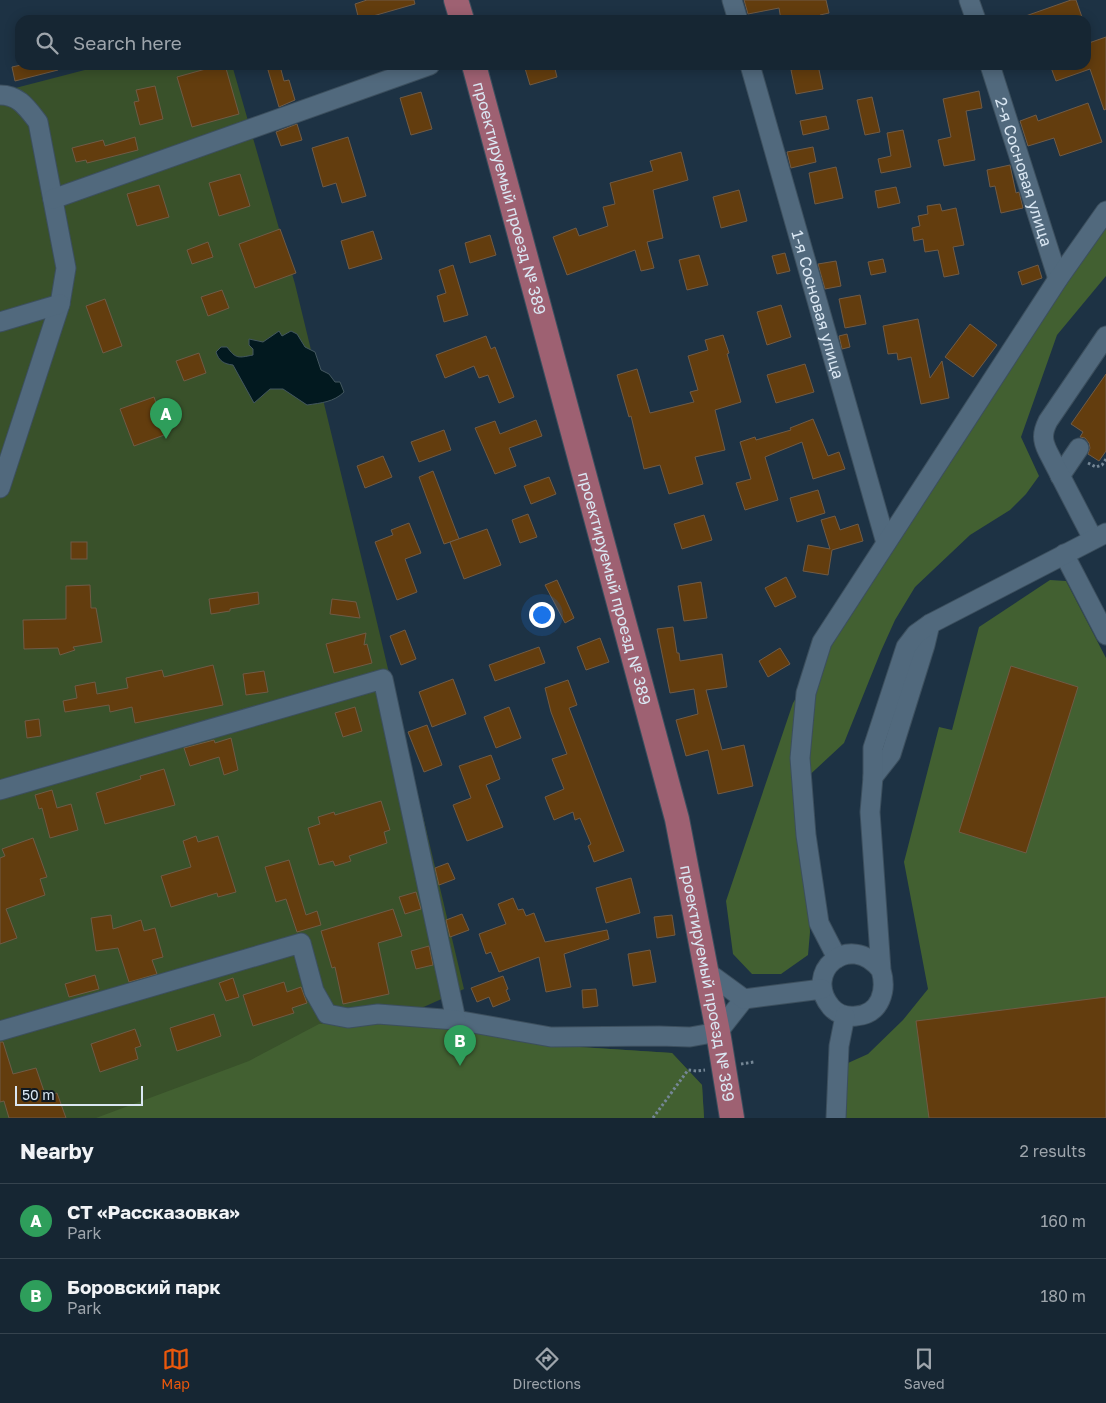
<!DOCTYPE html>
<html lang="en">
<head>
<meta charset="utf-8">
<style>
	body { margin:0; font-family:"Golos Text",sans-serif; background:#1f2e3b; color:#f1f3f6 }
	.scale { position:absolute; left:15px; bottom:12px; width:128px; box-sizing:border-box; padding-left:5px; border:2px solid #dae7f3; border-top:0; font-size:14px; line-height:18px; white-space:nowrap; color:#dae7f3; -webkit-text-stroke:4px #101921; paint-order:stroke }
	.you { position:absolute; left:541px; top:614px; width:18px; height:18px; margin:-12px; border:4px solid #fff; border-radius:50%; background:#1a73e8; box-shadow:0 0 0 8px #1a73e833 }
	.badge { display:grid; place-items:center; width:32px; height:32px; border-radius:50%; background:#ea580c; color:#fff; font-size:16px; font-weight:700 }
	.pin { position:absolute; translate:-50% -41px; filter:drop-shadow(0 1px 2px #0008) }
	.pin::after { content:''; position:absolute; top:26px; width:18px; height:15px; background:inherit; clip-path:polygon(0 0,100% 0,50% 100%) }
	.list { margin:0; padding:0; list-style:none }
	h2 { display:flex; justify-content:space-between; align-items:center; height:65px; margin:0; padding:0 20px; font-size:21px }
	h2 small { font-size:16px; font-weight:400; color:#9ea5ac }
	.list li { display:grid; grid-template-columns:32px 1fr auto; gap:15px; align-items:center; box-sizing:border-box; height:75px; padding:0 20px; border-top:1px solid #35434e }
	.list b { display:block; font-size:19px; white-space:nowrap }
	.list p { margin:0; font-size:16px; white-space:nowrap; color:#9ea5ac }
	.list em { font-size:16px; font-style:normal; color:#9ea5ac }
	.icon { flex:none; width:28px; height:28px; fill:none; stroke:currentColor; stroke-width:2; stroke-linecap:round; stroke-linejoin:round }
	.map { position:relative; flex:none; width:1106px; height:1118px; overflow:hidden }
	.search { position:absolute; background:#162633; box-shadow:0 2px 12px #0003; left:15px; right:15px; top:15px; height:55px; display:flex; align-items:center; gap:12px; box-sizing:border-box; padding:0 18px; border-radius:15px; color:#9ea5ac; font-size:19px }
	.sheet { height:215px; background:#162633 }
	nav { display:flex; justify-content:space-around; align-items:center; box-sizing:border-box; height:70px; border-top:1px solid #35434e; background:#162633; font-size:14px; color:#9ea5ac }
	nav a { display:grid; justify-items:center; gap:2px }
	nav .on { color:#ea580c }
	.map>svg:first-child { display:block }
</style>
</head>
<body>
<div class="map">
<svg width="1106" height="1118" viewBox="0 0 1106 1118">
	<rect width="100%" height="100%" fill="#1d3244"/>
	<!-- green -->
	<path fill="#39512a" d="M104,65H232L295,284L370,593L464,989L390,1022L549,1045L672,1053L702,1085L704,1118H0V92Z"/>
	<!-- forest -->
	<g fill="#426031">
		<path d="M1106,210V276L1057,335L1021,437L1039,476L1026,494L1010,510L970,535L915,587L895,620L881,651L844,743L802,782L810,932L808,955L781,974H752L733,954L726,901L793,703L1045,297Z"/>
		<path d="M1050,580L1066,581L1106,658V1118H846L848,1063L868,1054L903,1020L928,989L904,862L939,727L952,730L979,627Z"/>
		<path d="M424,1021L549,1045L672,1053L702,1085L704,1118H96L249,1061L319,1024Z"/>
	</g>
	<!-- water -->
	<path fill="#02191f" stroke="#43575f" d="M279,331L282,336L291,331L297,334L305,347L315,352L321,370L329,374L335,382H340L344,392C334,402 321,403 307,405L283,389H270L254,403L233,365C224,364 219,361 216,352L221,347H227C236,359 238,358 253,355V349L249,345V339L263,342Z"/>
	<!-- building -->
	<g fill="#633d0e" stroke="#705b46">
		<path d="M367,0H414L415,4L359,20L355,4Z"/>
		<path d="M744,0H826L829,13L820,15L821,20H781L779,8L748,14Z"/>
		<path d="M1071,0H1076L1083,20H1020V18Z"/>
		<path d="M1106,37V109L1104,110L1090,69L1056,81L1050,65H1086V44Z"/>
		<path d="M21,65H58V70L15,81L12,67Z"/>
		<path d="M220,65H225L239,114L192,127L177,77Z"/>
		<path d="M524,65H554L557,77L530,85Z"/>
		<path d="M814,65H818L823,89L796,94L791,70Z"/>
		<path d="M280,66L284,81L289,80L295,100L279,107L268,70Z"/>
		<path d="M155,86L163,119L140,125L134,102L139,101L136,90Z"/>
		<path d="M979,91L982,108L966,111L975,160L944,166L938,140L951,137L943,99Z"/>
		<path d="M421,92L432,129L411,135L400,98Z"/>
		<path d="M872,97L880,132L865,135L857,100Z"/>
		<path d="M1088,103L1102,142L1060,156L1054,138L1028,146L1020,121L1036,115L1038,121Z"/>
		<path d="M826,116L829,129L803,135L800,121Z"/>
		<path d="M297,124L302,140L281,146L276,132Z"/>
		<path d="M903,130L911,167L881,173L878,159L891,156L887,133Z"/>
		<path d="M135,137L138,150L87,163L86,160L76,162L72,148L103,140L105,146Z"/>
		<path d="M348,137L366,196L342,203L336,183L323,187L312,148Z"/>
		<path d="M813,147L816,162L791,168L787,152Z"/>
		<path d="M681,152L688,180L653,190L663,238L647,242L654,268L641,271L635,250L567,275L553,237L576,228L579,236L608,226L603,207L615,204L610,183L653,171L650,161Z"/>
		<path d="M1010,165L1016,193L1019,192L1023,208L1001,213L995,186L990,187L987,170Z"/>
		<path d="M836,167L843,198L815,204L809,173Z"/>
		<path d="M240,174L250,206L219,216L209,183Z"/>
		<path d="M159,185L169,217L137,226L127,194Z"/>
		<path d="M896,187L900,203L878,208L875,191Z"/>
		<path d="M739,190L747,221L721,228L713,197Z"/>
		<path d="M940,204L942,211L956,208L964,245L953,247L959,274L944,277L938,250L925,252L923,239L914,241L912,228L920,226L918,216L928,214L927,206Z"/>
		<path d="M280,229L296,273L255,288L239,244Z"/>
		<path d="M373,231L382,259L349,269L341,241Z"/>
		<path d="M490,235L496,255L470,263L465,243Z"/>
		<path d="M208,242L213,257L192,264L187,250Z"/>
		<path d="M785,253L790,271L777,274L772,256Z"/>
		<path d="M699,255L708,285L687,290L679,260Z"/>
		<path d="M883,259L886,272L871,275L868,262Z"/>
		<path d="M836,261L841,286L825,289L818,264Z"/>
		<path d="M453,265L468,315L444,322L437,296L446,293L439,270Z"/>
		<path d="M1038,265L1042,278L1022,285L1018,272Z"/>
		<path d="M222,290L229,308L208,316L201,297Z"/>
		<path d="M860,295L866,324L845,328L839,299Z"/>
		<path d="M105,299L122,346L103,353L86,306Z"/>
		<path d="M781,305L791,337L767,345L757,312Z"/>
		<path d="M918,319L930,378L942,361L949,398L921,404L911,357L898,360L897,353L888,354L883,326Z"/>
		<path d="M970,324L997,345L973,377L945,357Z"/>
		<path d="M847,334L850,347L842,349L839,336Z"/>
		<path d="M723,335L729,353L727,354L741,402L715,410L725,450L695,457L703,484L669,494L660,465L644,469L631,416L629,417L617,375L637,369L650,413L694,402L690,392L698,390L688,356L708,350L705,340Z"/>
		<path d="M486,336L491,349L495,347L514,397L499,403L488,375L479,378L474,366L445,378L436,355Z"/>
		<path d="M199,353L206,373L184,381L176,361Z"/>
		<path d="M805,364L814,392L776,403L767,375Z"/>
		<path d="M1106,374V451L1099,461L1088,454L1090,448L1089,443L1085,438L1080,437L1083,432L1071,424Z"/>
		<path d="M154,397L167,434L134,446L120,409Z"/>
		<path d="M813,419L828,456L839,452L845,469L813,479L802,442L777,452L765,457L778,500L745,510L736,483L751,479L740,442L755,437L756,440L791,430L790,428Z"/>
		<path d="M536,420L542,436L509,448L516,466L495,474L475,428L495,421L500,434Z"/>
		<path d="M444,430L451,450L419,462L411,442Z"/>
		<path d="M383,456L392,477L365,488L357,466Z"/>
		<path d="M433,471L459,539L444,544L419,477Z"/>
		<path d="M549,477L556,494L531,504L524,486Z"/>
		<path d="M818,490L825,513L797,522L790,498Z"/>
		<path d="M528,514L537,537L520,543L512,520Z"/>
		<path d="M704,515L712,540L682,549L674,524Z"/>
		<path d="M835,516L840,530L858,524L863,541L832,550L828,575L803,571L808,545L830,549L821,520Z"/>
		<path d="M409,523L421,553L405,559L417,592L397,600L375,542L393,535L391,530Z"/>
		<path d="M487,529L501,565L464,579L450,542Z"/>
		<rect x="71" y="542" width="16" height="17"/>
		<path d="M786,577L796,597L775,607L765,588Z"/>
		<path d="M557,580L574,618L565,623L545,585Z"/>
		<path d="M701,582L707,618L684,621L678,586Z"/>
		<path d="M90,585L91,608H96L102,642L73,647L75,650L60,655L58,648L24,649L23,620L66,619V586Z"/>
		<path d="M258,592L259,604L230,609V611L211,614L209,599Z"/>
		<path d="M332,599L356,602L360,618L330,614Z"/>
		<path d="M673,627L677,653H679L680,661L722,654L727,687L706,690L722,750L744,745L753,786L718,794L708,750L686,756L676,720L698,714L694,689L670,693L657,629Z"/>
		<path d="M405,630L416,659L401,665L390,636Z"/>
		<path d="M366,633L364,645L367,644L372,663L334,673L326,644Z"/>
		<path d="M600,638L609,662L586,670L577,647Z"/>
		<path d="M539,647L545,663L495,681L489,665Z"/>
		<path d="M780,648L790,664L768,677L759,661Z"/>
		<path d="M213,665L223,705L135,723L132,707L110,712L109,705L65,712L63,701L77,698L75,686L95,682L97,694L128,688L126,678L162,670L164,677Z"/>
		<path d="M1011,666L1078,687L1026,853L959,832Z"/>
		<path d="M264,671L268,692L246,695L243,674Z"/>
		<path d="M453,679L466,714L432,727L419,692Z"/>
		<path d="M568,680L577,705L569,708L624,851L594,862L588,846L591,844L580,818L575,820L573,812L554,820L545,797L564,789L552,759L567,754L551,712L545,688Z"/>
		<path d="M355,707L362,731L343,737L335,713Z"/>
		<path d="M509,707L521,738L496,748L484,717Z"/>
		<path d="M39,719L41,736L27,738L25,721Z"/>
		<path d="M427,725L442,765L424,772L408,732Z"/>
		<path d="M231,738L238,770L224,775L219,757L190,766L184,748L214,740L215,743Z"/>
		<path d="M491,755L500,779L486,785L503,827L467,841L453,805L471,798L459,766Z"/>
		<path d="M164,769L175,805L105,824L96,793L141,779L140,776Z"/>
		<path d="M52,790L57,808L71,804L78,830L50,838L42,808L39,809L35,795Z"/>
		<path d="M381,801L390,830L384,832L387,843L349,856L351,861L335,866L333,861L319,865L308,828L320,824L318,817L334,812L335,815Z"/>
		<path d="M196,836L198,842L218,836L236,892L218,897L217,893L171,907L161,876L191,867L183,841Z"/>
		<path d="M33,838L47,877L40,879L45,895L6,909L17,938L0,944V858L5,856L2,849Z"/>
		<path d="M289,860L306,915L317,911L321,925L297,932L286,899L276,902L265,867Z"/>
		<path d="M448,863L455,879L439,885L435,868Z"/>
		<path d="M631,878L640,913L606,923L596,888Z"/>
		<path d="M416,892L421,909L405,914L399,897Z"/>
		<path d="M513,898L518,910L523,909L526,916L534,913L545,942L607,930L609,939L564,954L571,987L546,992L539,957L499,972L491,952L486,954L479,934L506,924L498,904Z"/>
		<path d="M393,909L402,936L378,943L389,994L343,1004L335,967L332,968L321,931Z"/>
		<path d="M462,914L469,930L450,937L446,920Z"/>
		<path d="M111,915L113,929L141,920L144,931L155,928L163,957L152,960L157,974L129,982L118,948L96,951L91,918Z"/>
		<path d="M672,915L675,935L657,938L654,917Z"/>
		<path d="M429,946L433,965L416,969L411,951Z"/>
		<path d="M650,950L656,982L633,986L628,954Z"/>
		<path d="M95,975L99,989L69,997L65,984Z"/>
		<path d="M503,976L508,989L506,990L510,1000L493,1007L489,997L477,1002L471,988Z"/>
		<path d="M233,978L239,997L226,1001L219,983Z"/>
		<path d="M284,982L287,992L301,987L307,1003L292,1008L294,1013L253,1026L243,995Z"/>
		<path d="M596,989L598,1006L583,1008L582,990Z"/>
		<path d="M1106,997V1118H929L916,1021Z"/>
		<path d="M214,1014L221,1036L177,1051L170,1028Z"/>
		<path d="M135,1029L141,1046L135,1048L138,1059L100,1072L91,1044Z"/>
		<path d="M0,1042H3L13,1074L36,1068L46,1097L57,1093L66,1118H9L4,1101L0,1102Z"/>
	</g>
	<g fill="none" stroke-linecap="round" stroke-linejoin="round">
		<defs>
			<g id="minor">
				<path d="M732,0L738,20"/>
				<path d="M969,0L976,20"/>
				<path id="s1" d="M750,65L886,543"/>
				<path id="s2" d="M990,65L1058,279"/>
				<path d="M0,95C19,95 27,108 38,122L66,268L60,304L0,488"/>
				<path d="M53,199L430,65"/>
				<path d="M0,322L60,304"/>
				<path d="M1060,476L1079,448"/>
				<path d="M1093,539L1048,452C1042,440 1042,433 1048,421L1106,336"/>
				<path d="M1064,554L1106,635"/>
				<path d="M873,777L891,754L925,645L930,624"/>
				<path d="M0,790L383,679L456,1020L551,1037L659,1036L690,1037L718,1032L744,999"/>
				<path d="M837,958L819,923L806,835L800,758L806,693L822,642L1058,279L1106,211"/>
				<path d="M881,970C849,930 802,973 831,1007C837,1014 847,1017 856,1016C881,1014 887,990 881,970L870,812L873,777V748L906,647L916,634L930,624L1106,533"/>
				<path d="M707,972L744,999L822,989"/>
				<path d="M0,1031L301,943L314,991L327,1014L348,1018L378,1014L456,1020"/>
				<path d="M836,1118L839,1046L845,1016"/>
			</g>
			<g id="major">
				<path d="M456,0L462,20"/>
				<path id="s3" d="M474,65L677,819L718,1032L732,1118"/>
			</g>
		</defs>
		<!-- minor casing -->
		<use href="#minor" stroke="#3c4f5e" stroke-width="21"/>
		<!-- major casing -->
		<use href="#major" stroke="#3c4f5e" stroke-width="26"/>
		<!-- path -->
		<g stroke="#758796" stroke-width="3" stroke-dasharray="2.5 2.5" stroke-linecap="butt">
			<path d="M1088,463L1096,467L1102,465L1106,459"/>
			<path d="M741,1064L754,1062"/>
			<path d="M653,1118L688,1070L697,1071L705,1070"/>
		</g>
		<!-- minor -->
		<use href="#minor" stroke="#51697d" stroke-width="19"/>
		<!-- major -->
		<use href="#major" stroke="#9e6172" stroke-width="24"/>
	</g>
	<g text-anchor="middle" dominant-baseline="central" stroke-width="4" stroke-linejoin="round" paint-order="stroke">
		<!-- street labels -->
		<g font-size="16" fill="#dae7f3" stroke="#101921">
			<text stroke="none"><textPath href="#s2" startOffset="112">2-я Сосновая улица</textPath></text>
			<text stroke="none"><textPath href="#s3" startOffset="138">проектируемый проезд № 389</textPath></text>
			<text stroke="none"><textPath href="#s1" startOffset="249">1-я Сосновая улица</textPath></text>
			<text stroke="none"><textPath href="#s3" startOffset="542">проектируемый проезд № 389</textPath></text>
			<text stroke="none"><textPath href="#s3" startOffset="948">проектируемый проезд № 389</textPath></text>
		</g>
	</g>
</svg>
<div class="scale">50 m</div>
<div class="you"></div>
<div class="pin badge" style="left:166px;top:439px;background:#2e9e5b">A</div>
<div class="pin badge" style="left:460px;top:1066px;background:#2e9e5b">B</div>
<div class="search"><svg class="icon" aria-label="search" viewBox="0 0 24 24"><circle cx="10" cy="10" r="6"/><path d="M15 15l6 6"/></svg>Search here</div>
</div>
<section class="sheet">
<h2>Nearby<small>2 results</small></h2>
<ul class="list">
<li><span class="badge" style="background:#2e9e5b">A</span><div><b>СТ «Рассказовка»</b><p>Park</p></div><em>160 m</em></li>
<li><span class="badge" style="background:#2e9e5b">B</span><div><b>Боровский парк</b><p>Park</p></div><em>180 m</em></li>
</ul>
</section>
<nav>
<a class="on"><svg class="icon" aria-label="map" viewBox="0 0 24 24"><path d="M3 6l6-2 6 2 6-2v14l-6 2-6-2-6 2zM9 4v14M15 6v14"/></svg>Map</a>
<a><svg class="icon" aria-label="directions" viewBox="0 0 24 24"><path d="M12 3l9 9-9 9-9-9zM9 14v-3h6M13 9l2 2-2 2"/></svg>Directions</a>
<a><svg class="icon" aria-label="saved" viewBox="0 0 24 24"><path d="M7 4h10v16l-5-4-5 4z"/></svg>Saved</a>
</nav>
</body>
</html>
